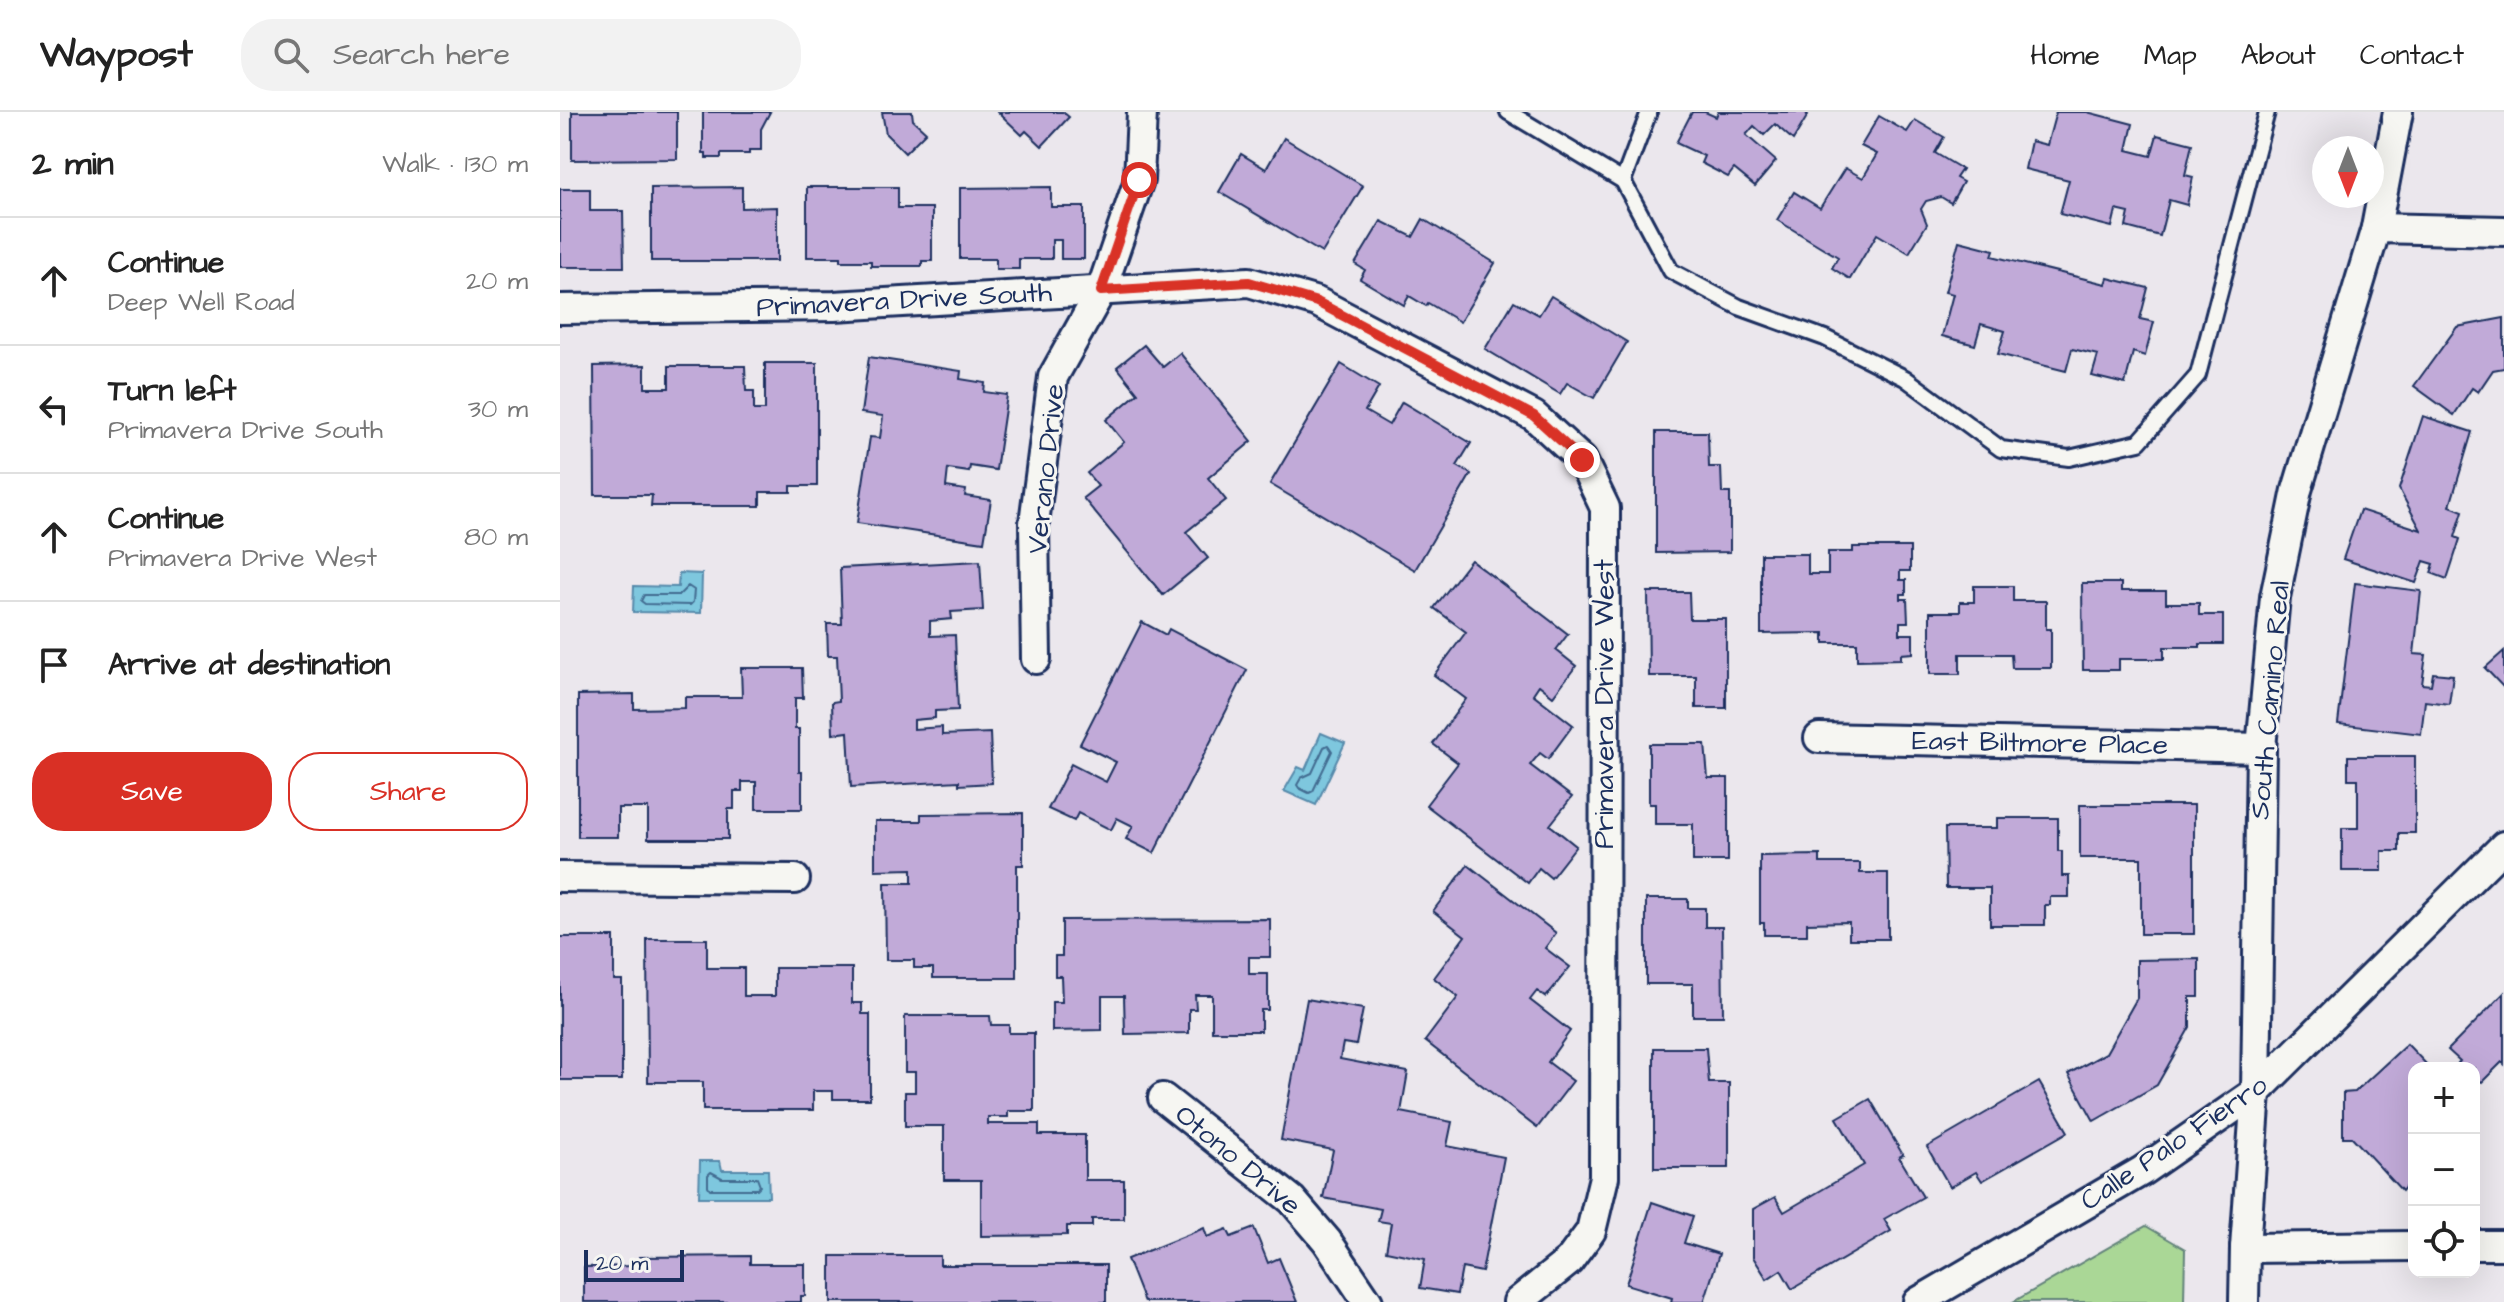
<!DOCTYPE html>
<html lang="en">
<head>
<meta charset="utf-8">
<style>
	body { margin:0; font-family:"Architects Daughter",sans-serif; background:#f2f2f2; color:#222 }
	.controls { position:absolute; right:24px; bottom:24px; display:grid; overflow:hidden; border-radius:16px; box-shadow:0 8px 32px #0002 }
	.controls button { width:72px; height:72px; display:grid; place-items:center; padding:0; border:0; border-bottom:2px solid #e0e0e0; background:#fff; color:#222; font:40px sans-serif }
	.compass { position:absolute; left:1752px; top:24px; width:72px; height:72px; border-radius:50%; background:#fff; box-shadow:0 8px 32px #0002; rotate:180deg }
	.scale { position:absolute; left:24px; bottom:20px; width:100px; box-sizing:border-box; padding-left:8px; border:4px solid #1b2f5e; border-top:0; font-size:22px; line-height:28px; white-space:nowrap; color:#1b2f5e; -webkit-text-stroke:6px #f6f6f2; paint-order:stroke }
	.stop { position:absolute; width:24px; height:24px; margin:-18px; border:6px solid #d93025; border-radius:50%; background:#fff }
	.stop.end { background:#d93025; border-color:#fff; box-shadow:0 2px 8px #0008 }
	.list { margin:0; padding:0; list-style:none }
	h2 { display:flex; justify-content:space-between; align-items:center; height:104px; margin:0; padding:0 32px; font-size:34px }
	h2 small { font-size:26px; font-weight:400; color:#767676 }
	.list li { display:grid; grid-template-columns:52px 1fr auto; gap:24px; align-items:center; box-sizing:border-box; height:128px; padding:0 32px; border-top:2px solid #e0e0e0 }
	.list b { display:block; font-size:30px; white-space:nowrap }
	.list p { margin:0; font-size:26px; white-space:nowrap; color:#767676 }
	.list em { font-size:26px; font-style:normal; color:#767676 }
	.actions { display:flex; gap:16px; padding:24px 32px }
	.actions a { flex:1; padding:18px 0; border:2px solid #d93025; border-radius:32px; text-align:center; font-size:28px; color:#d93025 }
	.actions .main { background:#d93025; color:#fff }
	.icon { flex:none; width:44px; height:44px; fill:none; stroke:currentColor; stroke-width:2; stroke-linecap:round; stroke-linejoin:round }
	.map { position:relative; flex:none; width:1944px; height:1190px; overflow:hidden }
	header { display:flex; align-items:center; gap:48px; box-sizing:border-box; height:112px; padding:0 40px; background:#fff; border-bottom:2px solid #e0e0e0 }
	header strong { font-size:38px }
	nav { display:flex; gap:44px; margin-inline-start:auto; font-size:28px }
	.search { width:560px; height:72px; background:#f2f2f2; display:flex; align-items:center; gap:20px; box-sizing:border-box; padding:0 28px; border-radius:32px; color:#767676; font-size:30px }
	main { display:flex }
	aside { flex:1; background:#fff }
	.map>svg:first-child { display:block }
</style>
</head>
<body>
<header>
<strong>Waypost</strong>
<div class="search"><svg class="icon" aria-label="search" viewBox="0 0 24 24"><circle cx="10" cy="10" r="6"/><path d="M15 15l6 6"/></svg>Search here</div>
<nav><a>Home</a><a>Map</a><a>About</a><a>Contact</a></nav>
</header>
<main>
<aside>
<h2>2 min<small>Walk · 130 m</small></h2>
<ul class="list">
<li><svg class="icon" aria-label="ahead" viewBox="0 0 24 24"><path d="M12 20V5M6 11l6-6 6 6"/></svg><div><b>Continue</b><p>Deep Well Road</p></div><em>20 m</em></li>
<li><svg class="icon" aria-label="left" viewBox="0 0 24 24"><path d="M17 20v-9H6M10 6l-5 5 5 5"/></svg><div><b>Turn left</b><p>Primavera Drive South</p></div><em>30 m</em></li>
<li><svg class="icon" aria-label="ahead" viewBox="0 0 24 24"><path d="M12 20V5M6 11l6-6 6 6"/></svg><div><b>Continue</b><p>Primavera Drive West</p></div><em>80 m</em></li>
<li><svg class="icon" aria-label="arrive" viewBox="0 0 24 24"><path d="M6 21V4h12l-3 4 3 4H6"/></svg><div><b>Arrive at destination</b></div></li>
</ul>
<div class="actions"><a class="main">Save</a><a>Share</a></div>
</aside>
<div class="map">
<svg width="1944" height="1190" viewBox="0 0 1944 1190">
	<rect width="100%" height="100%" fill="#ebe7ed"/>
	<filter id="ink" filterUnits="userSpaceOnUse"><feTurbulence type="fractalNoise" baseFrequency=".0125" numOctaves="2"/><feDisplacementMap in="SourceGraphic" scale="16" xChannelSelector="R" yChannelSelector="G"/><feConvolveMatrix kernelMatrix="1 2 1 2 8 2 1 2 1" color-interpolation-filters="sRGB"/></filter>
	<g filter="url(#ink)">
		<!-- green -->
		<path fill="#aad796" stroke="#62837a" stroke-width="2" d="M1586,1114L1625,1137L1624,1190H1453Z"/>
		<!-- water -->
		<g fill="#7ec7de" stroke="#568aab" stroke-width="2">
			<path d="M119,461L142,462L141,501L73,500L74,474L118,475Z"/>
			<path d="M761,621L785,631L756,693L724,679L738,655L745,658Z"/>
			<path d="M140,1049H160L162,1058H208L209,1085H139Z"/>
		</g>
		<g fill="none" stroke-linecap="round" stroke-linejoin="round">
			<!-- shore -->
			<g stroke="#436c91" stroke-width="2">
				<path d="M128,474L134,478L133,490L130,493L85,492L81,489L84,483H119Z"/>
				<path d="M768,633L772,639L753,679L749,681L739,676L737,673L741,666L752,661L764,635Z"/>
				<path d="M151,1060L162,1066H197L200,1074L197,1077H150L148,1074V1063Z"/>
			</g>
		</g>
		<!-- building -->
		<g fill="#c1aad8" stroke="#1b2f5e" stroke-width="2">
			<path d="M12,0H117V47L12,48Z"/>
			<path d="M143,0H210L201,17V38H189V42H161V46H146V41H143Z"/>
			<path d="M322,0H352L353,8L366,20L345,41L326,22Z"/>
			<path d="M438,0H503L509,5L482,34L466,19L462,23Z"/>
			<path d="M1132,0H1145L1156,5L1158,0H1245L1248,3L1233,28L1215,12L1204,23L1194,14L1186,23L1216,49L1195,74L1174,57L1168,65L1141,51L1144,44L1116,31Z"/>
			<path d="M1496,0H1527L1573,12L1567,38L1591,44L1597,23L1632,32L1625,63L1633,65L1627,93L1609,88L1600,124L1566,115L1569,101L1556,98L1552,115L1500,102L1509,68L1465,57L1471,29L1487,33Z"/>
			<path d="M1319,4L1347,20L1355,8L1384,25L1375,41L1402,57L1396,66L1403,70L1391,91L1381,85L1366,89L1361,97L1367,112L1349,141L1317,122L1290,167L1272,156L1278,145L1217,108L1234,80L1260,96L1285,56L1303,66L1317,42L1301,34Z"/>
			<path d="M724,26L803,74L762,141L659,80L681,42L706,57Z"/>
			<path d="M182,75V96L217,95V149H91V76Z"/>
			<path d="M247,75H338V96H372V149H362V154H311V149H281V145H247Z"/>
			<path d="M491,75V95H524V147H501V128H492V147H459V157H436V147H400V76Z"/>
			<path d="M0,77H30V99H63L64,155H0Z"/>
			<path d="M863,107L935,151L900,210L868,191L866,194L849,184L844,193L800,167L805,158L795,152L821,109L853,125Z"/>
			<path d="M1399,129L1434,138L1432,144L1546,172L1548,166L1588,176L1580,207L1594,210L1585,244L1573,240L1565,272L1532,264L1538,243L1512,237L1506,259L1438,242L1445,219L1421,212L1415,233L1382,224L1393,182L1385,180Z"/>
			<path d="M991,184L1067,230L1034,286L1007,271L1000,282L925,237L954,189L979,203Z"/>
			<path d="M1944,206V256L1933,258L1918,280L1912,276L1894,303L1854,274L1897,215Z"/>
			<path d="M584,233L603,255L620,241L692,329L648,366L666,388L626,420L648,446L603,483L523,386L538,374L527,361L564,330L546,308L578,281L557,255Z"/>
			<path d="M309,245L401,259L400,267L425,271L424,280L447,283L436,358L410,354L409,360L388,357L386,375L406,378L405,384L431,388L424,430L297,411L310,325L320,326L323,304L301,301Z"/>
			<path d="M205,251H257V374H231V380H200V394H91L92,383H35L34,254L85,253V276H109V254H185L186,279H194V298H205Z"/>
			<path d="M781,252L819,275L805,299L829,313L842,290L911,331L897,354L911,362L855,458L710,372Z"/>
			<path d="M1863,304L1912,320L1890,394L1903,399L1895,425L1900,427L1887,467L1871,461L1874,452L1864,449L1856,471L1783,447L1800,398L1861,418L1839,377Z"/>
			<path d="M1096,320H1148L1149,355H1161L1162,381H1170V440L1096,441Z"/>
			<path d="M1293,435H1350V459H1340V468H1346V482H1341V487H1347L1348,510H1340V522H1353V541L1341,542V547L1297,548V531H1264V521L1201,522V442H1248V462H1268V440H1293Z"/>
			<path d="M911,448L1008,522L996,538L1016,554L993,584L979,573L973,582L1013,613L988,647L980,641L970,653L1012,685L990,713L1016,734L991,766L979,756L968,771L866,693L898,651L873,632L906,587L874,563L906,520L874,496Z"/>
			<path d="M420,449L423,498L391,500L392,507L370,509V524L395,523L398,598L375,599V606L354,608V617L382,615V623L430,621L432,671L399,673V669L291,675L288,620L273,622L272,590L279,589L277,544H268L267,512H282L280,456Z"/>
			<path d="M1522,471H1561V479H1606V491H1639V503H1663V532H1640V535H1604V547H1559V558H1523Z"/>
			<path d="M1795,471L1861,479L1854,542L1866,543L1862,572L1871,573L1873,561L1893,563L1889,592L1865,589L1861,622L1778,612Z"/>
			<path d="M1414,474H1453V489H1486V517H1491V556H1452L1451,542H1400V562H1370V500H1400V490H1414Z"/>
			<path d="M1088,480H1129L1130,507H1166V596H1136V564H1089Z"/>
			<path d="M582,510L606,523L609,517L687,558L594,741L566,727L573,714L557,706L551,718L518,701L514,709L488,697L511,652L546,670L556,650L520,632Z"/>
			<path d="M1944,539V576L1925,556Z"/>
			<path d="M181,556H242L243,586H235V617H239V660H242V697H196V670H182V679H174V697H168V727H88V696H58V725H18V583L74,582V597L125,596V585H182Z"/>
			<path d="M1089,632H1145L1148,666H1168V749H1133V712H1095V692H1089Z"/>
			<path d="M1788,644H1855V721H1839V739H1822V759H1782V716H1798V667H1788Z"/>
			<path d="M1520,693H1634V822H1581V746H1520Z"/>
			<path d="M463,701V753H457V866H373V856H354V848H326L325,771H352V757L315,758V709H361V702Z"/>
			<path d="M1437,706H1498V739H1502V764H1509V785H1490V793H1485V813H1430V776H1386L1385,716H1437Z"/>
			<path d="M1260,743V751H1300V761H1328V827H1289V810L1247,811V823H1204V811H1200V744Z"/>
			<path d="M908,753L996,821L985,836L1010,855L986,885L977,879L970,888L1010,919L988,950L1013,969L977,1016L865,929L898,885L874,866L905,824L873,799Z"/>
			<path d="M1086,787H1128V796H1145V815H1162L1163,904H1133V872H1086Z"/>
			<path d="M710,807V845H689V862H708V898H701V919H652V883H635L636,897H629V921L565,922L564,884H542V918L492,919V890H502L501,864H495V844H502V808Z"/>
			<path d="M0,825H54V868H62V968H0Z"/>
			<path d="M87,827H147V856H184V884H215V856H292V891H302V902H310V987H273V979H253V998H143V970H88Z"/>
			<path d="M1639,847V885H1630V915L1597,973L1534,1009L1508,962L1546,941L1577,886V848Z"/>
			<path d="M1944,881V952L1942,950L1922,970L1919,968L1917,970L1914,968V956H1903L1898,951L1900,949L1888,938Z"/>
			<path d="M747,887L803,897L796,933L783,931L780,947L848,960L841,1000L892,1010L887,1034L944,1045L922,1160L902,1156L897,1182L860,1176L865,1147L826,1139L831,1111L818,1109L821,1097L763,1086L773,1038L721,1028Z"/>
			<path d="M345,904H430L431,913H449V921H474V999H448V1005H428V1012H479V1023H525V1068H564V1107H532V1114H507V1123L421,1124V1068H384V1014H345V980H355V960H345Z"/>
			<path d="M1847,932L1870,956H1854V1083L1846,1074L1842,1079L1792,1025H1783V981L1795,980Z"/>
			<path d="M1094,936H1146L1149,971H1169V1056H1094Z"/>
			<path d="M1479,970L1508,1020L1422,1069L1416,1060L1390,1075L1367,1035Z"/>
			<path d="M1310,987L1343,1043L1339,1045L1363,1085L1324,1107L1331,1119L1232,1177L1221,1158L1207,1167L1193,1145V1097L1215,1085L1224,1100L1304,1053L1277,1006Z"/>
			<path d="M1092,1090L1133,1104L1124,1131L1159,1142L1144,1190H1111L1112,1186L1066,1172Z"/>
			<path d="M644,1116L647,1125L667,1117L671,1125L694,1116L708,1151L719,1146L737,1190H584L567,1147Z"/>
			<path d="M190,1144V1152H245V1184H241V1190H24V1155L79,1154V1145Z"/>
			<path d="M271,1144H380V1153H546V1190H271Z"/>
		</g>
		<g fill="none" stroke-linecap="round" stroke-linejoin="round">
			<defs>
				<g id="lane">
					<path d="M948,0L1063,69"/>
					<path d="M1089,0L1063,69L1111,159L1179,195L1265,226L1345,266L1441,337L1509,346L1579,330L1638,263L1707,0"/>
				</g>
				<g id="street">
					<path d="M1816,116L1944,119"/>
					<path d="M0,197L274,194L689,170L757,190L974,304L1022,348L1045,396L1044,1065L1031,1119L1009,1149L958,1190"/>
					<path d="M476,547L474,411L493,265L541,179L579,68L582,0"/>
					<path d="M1259,626L1701,636"/>
					<path d="M0,765L235,767"/>
					<path d="M603,986L732,1088L767,1129L808,1190"/>
					<path d="M1914,1133H1944"/>
					<path d="M1685,1136L1854,1134"/>
					<path d="M1358,1190L1582,1059L1696,980L1944,734"/>
					<path d="M1684,1190L1685,1136L1696,980L1701,636L1715,485L1737,378L1816,116L1838,0"/>
				</g>
			</defs>
			<!-- lane casing -->
			<use href="#lane" stroke="#1b2f5e" stroke-width="20"/>
			<!-- street casing -->
			<use href="#street" stroke="#1b2f5e" stroke-width="34"/>
			<!-- lane -->
			<use href="#lane" stroke="#f6f6f2" stroke-width="14"/>
			<!-- street -->
			<use href="#street" stroke="#f6f6f2" stroke-width="28"/>
		</g>
	</g>
	<g fill="none" stroke-linecap="round" stroke-linejoin="round" filter="url(#ink)">
		<!-- route -->
		<path stroke="#d93025" stroke-width="10" d="M579,68L541,179L689,170L757,190L974,304L1022,348"/>
	</g>
	<g text-anchor="middle" dominant-baseline="central" stroke-width="6" stroke-linejoin="round" paint-order="stroke">
		<!-- street labels -->
		<g font-size="28" fill="#1b2f5e" stroke="#f6f6f2">
			<text transform="translate(344 188) rotate(-3)">Primavera Drive South</text>
			<text transform="translate(486 357) rotate(-84)">Verano Drive</text>
			<text transform="translate(1710 588) rotate(-85)">South Camino Real</text>
			<text transform="translate(1044 592) rotate(-90)">Primavera Drive West</text>
			<text transform="translate(1480 631) rotate(1)">East Biltmore Place</text>
			<text transform="translate(1614 1031) rotate(-34)">Calle Palo Fierro</text>
			<text transform="translate(678 1048) rotate(40)">Otono Drive</text>
		</g>
	</g>
</svg>
<div class="controls">
<button>+</button>
<button>−</button>
<button><svg class="icon" aria-label="locate" viewBox="0 0 24 24"><circle cx="12" cy="12" r="6"/><path d="M12 2v4M12 18v4M2 12h4M18 12h4"/></svg></button>
</div>
<svg class="compass" viewBox="-18 -18 36 36"><path d="M0-13l5 13h-10z" fill="#e53935"/><path d="M0 13l5-13h-10z" fill="#767676"/></svg>
<div class="scale">20 m</div>
<div class="stop" style="left:579px;top:68px"></div>
<div class="stop end" style="left:1022px;top:348px"></div>
</div>
</main>
</body>
</html>
